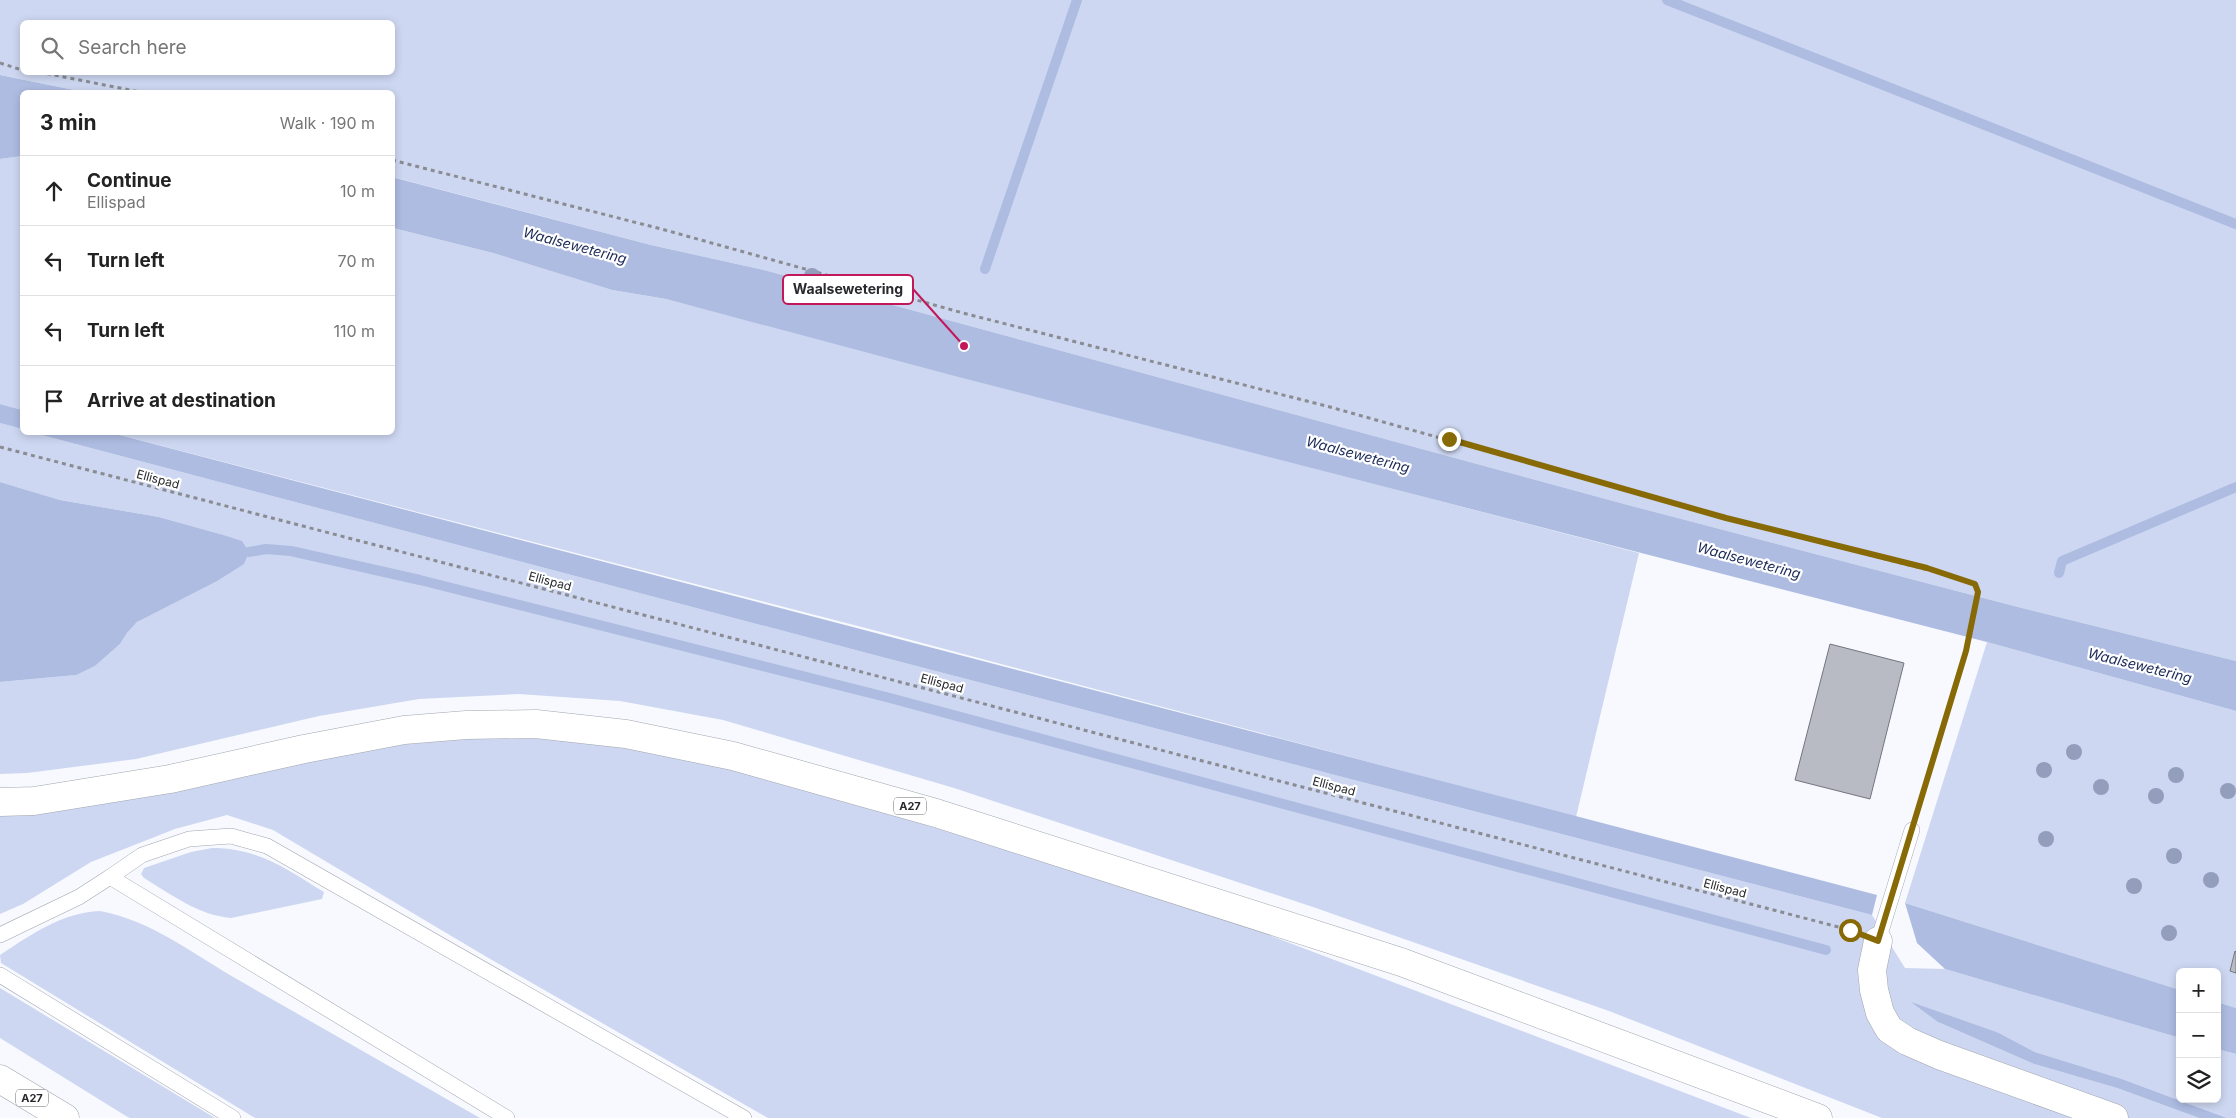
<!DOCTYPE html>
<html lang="en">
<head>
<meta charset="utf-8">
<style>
	body { margin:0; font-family:Inter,sans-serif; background:#f2f2f2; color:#222 }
	.controls { position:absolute; right:15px; bottom:15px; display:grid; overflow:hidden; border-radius:8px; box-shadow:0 2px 8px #0003 }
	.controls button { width:45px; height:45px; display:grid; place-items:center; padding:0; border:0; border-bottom:1px solid #e0e0e0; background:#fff; color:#222; font:25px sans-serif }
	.stop { position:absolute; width:15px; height:15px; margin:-11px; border:4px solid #876905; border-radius:50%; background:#fff }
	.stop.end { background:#876905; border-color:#fff; box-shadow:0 1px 5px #0008 }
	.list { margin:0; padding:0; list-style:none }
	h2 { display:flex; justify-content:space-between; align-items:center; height:65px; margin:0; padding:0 20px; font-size:21px }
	h2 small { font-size:16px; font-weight:400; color:#767676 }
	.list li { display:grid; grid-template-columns:32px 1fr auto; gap:15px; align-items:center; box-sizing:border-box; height:70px; padding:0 20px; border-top:1px solid #e0e0e0 }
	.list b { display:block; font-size:19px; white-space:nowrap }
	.list p { margin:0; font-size:16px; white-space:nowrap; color:#767676 }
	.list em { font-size:16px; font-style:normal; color:#767676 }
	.icon { flex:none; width:28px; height:28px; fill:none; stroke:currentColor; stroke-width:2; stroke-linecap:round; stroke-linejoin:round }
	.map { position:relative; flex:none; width:2236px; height:1118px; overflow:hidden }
	.search { position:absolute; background:#fff; box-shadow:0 2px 8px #0003; left:20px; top:20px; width:375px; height:55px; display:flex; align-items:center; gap:12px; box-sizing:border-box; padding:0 18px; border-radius:8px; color:#767676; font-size:19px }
	.panel { position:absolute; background:#fff; box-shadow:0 2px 8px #0003; left:20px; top:90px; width:375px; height:345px; border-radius:8px }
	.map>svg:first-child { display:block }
</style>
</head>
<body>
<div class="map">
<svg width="2236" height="1118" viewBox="0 0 2236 1118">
	<rect width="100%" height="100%" fill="#f7f9ff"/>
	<!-- green -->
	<g fill="#cdd7f1" fill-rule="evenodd">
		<path d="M0,0H2236V661L2018,607L1628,505L764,270L651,245L393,177L392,92H84L0,75ZM22,22H392V72H22Z"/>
		<path d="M22,156V410L0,404V159Z"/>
		<path d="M393,228L493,253L612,290L666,299L1639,553L1576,817L881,632L112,433L392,432Z"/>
		<path d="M0,423L22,429V432L34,433L878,656L1872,915L1905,968L1945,969L2180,1038V1099H2217V1049L2236,1054V1118H2227L2122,1079L2035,1052L1999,1033L1938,1022L2034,1064L2117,1088L2199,1118H1882L1609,1011L1313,907L954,788L723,720L620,701L519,694L419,699L319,716L136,759L27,773L0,774V682L75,675L95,666L120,644L127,633L137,622L174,601L220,534L159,517L60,500L0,482Z"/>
		<path d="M1987,642L2236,711V1008L2217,1002V972H2180V990L1905,903Z"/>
		<path d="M557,734L682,756L801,786L1224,918L1751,1118H768L485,956L273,830L227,815L175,829L91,862L23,904L0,914V814L418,739Z"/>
		<path d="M212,848C259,848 286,869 324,892L322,899L231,918C198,915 172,895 144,878L141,874L144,868L191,852Z"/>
		<path d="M100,911C150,920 192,953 235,978C317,1025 398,1071 480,1118H255L1,963L0,955C32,934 61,913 100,911Z"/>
		<path d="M0,988L215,1118H130L126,1116L0,1038Z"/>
	</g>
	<!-- water -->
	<g fill="#aebce2">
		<path d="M0,75L84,92H22V156L0,159Z"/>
		<path d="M392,177L651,245L764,270L1628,505L2018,607L2236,661V711L1987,642L951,375L666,299L612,290L493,253L393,228Z"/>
		<path d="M0,404L22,410V429L0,423Z"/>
		<path d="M34,433H112L1877,895L1872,915L878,656Z"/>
		<path d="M0,482L60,500L159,517L220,534L242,541L249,552L244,564L217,581L137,622L127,633L120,644L95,666L76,675L0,682Z"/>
		<path d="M1905,903L2180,990V1038L1945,969L1917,943Z"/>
		<path d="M1911,1002L1999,1033L2035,1052L2122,1079L2227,1118H2199L2117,1088L2034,1064L1938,1022Z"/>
		<path d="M2217,1002L2236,1008V1054L2217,1049Z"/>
	</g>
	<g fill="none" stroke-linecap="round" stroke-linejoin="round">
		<!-- stream -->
		<g stroke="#aebce2" stroke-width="10">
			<path d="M1667,0L2236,224"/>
			<path d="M985,269L1077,0"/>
			<path d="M249,552L266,549L291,551L420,580L890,698L1826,950"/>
			<path d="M2059,573L2062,561L2236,487"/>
		</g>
	</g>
	<!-- building -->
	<g fill="#b8bbc4" stroke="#72757d">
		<path d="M1830,644L1904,663L1870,799L1795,780Z"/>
		<path d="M2235,951L2236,952V973L2230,971Z"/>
	</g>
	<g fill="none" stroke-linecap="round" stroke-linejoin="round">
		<defs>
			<g id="service">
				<path d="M110,877L142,855L189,839L231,836L267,846L744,1118"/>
				<path d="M0,935L79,897L110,877L507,1118"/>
				<path d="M1878,941L1912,830"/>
				<path d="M0,975L233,1118"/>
			</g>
			<path id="minor" d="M1878,941L1872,970L1874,990L1880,1013L1889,1029L1907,1041L1939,1055L2114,1118"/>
			<g id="motorway">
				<path d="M0,802L34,801L170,779L304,749L404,730L466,725L536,724L626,734L733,756L936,813L1401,962L1818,1118"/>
				<path d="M0,1079L65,1118"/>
			</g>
		</defs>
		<!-- service casing -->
		<use href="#service" stroke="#a2a6ae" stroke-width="16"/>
		<!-- minor casing -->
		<use href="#minor" stroke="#a2a6ae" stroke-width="29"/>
		<!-- motorway casing -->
		<use href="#motorway" stroke="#a2a6ae" stroke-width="29"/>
		<!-- path -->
		<g stroke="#8a8c91" stroke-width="3" stroke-dasharray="4 4" stroke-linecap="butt">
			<path d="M0,63L22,70"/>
			<path d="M39,72L140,92"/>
			<path d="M392,160L665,230L963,313L1330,407L1725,518L1960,578L1975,584L1979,592L1966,651L1919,806"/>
			<path d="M0,447L1850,930"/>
		</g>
		<!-- service -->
		<use href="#service" stroke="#fff" stroke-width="15"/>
		<!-- minor -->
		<use href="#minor" stroke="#fff" stroke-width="28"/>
		<!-- motorway -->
		<use href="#motorway" stroke="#fff" stroke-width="28"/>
	</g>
	<!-- trees -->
	<g fill="#939dbc">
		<circle cx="812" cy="276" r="8"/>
		<circle cx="2074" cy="752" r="8"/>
		<circle cx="2044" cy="770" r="8"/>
		<circle cx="2176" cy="775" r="8"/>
		<circle cx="2101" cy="787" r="8"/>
		<circle cx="2228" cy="791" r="8"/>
		<circle cx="2156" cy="796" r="8"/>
		<circle cx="2046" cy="839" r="8"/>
		<circle cx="2174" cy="856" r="8"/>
		<circle cx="2211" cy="880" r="8"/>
		<circle cx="2134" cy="886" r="8"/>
		<circle cx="2169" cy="933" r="8"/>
	</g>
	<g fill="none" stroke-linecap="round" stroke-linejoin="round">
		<!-- route -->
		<path stroke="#876905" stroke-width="6" d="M1449,439L1726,518L1927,568L1975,584L1978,592L1966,651L1878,941L1850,930"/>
	</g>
	<g text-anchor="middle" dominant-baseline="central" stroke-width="4.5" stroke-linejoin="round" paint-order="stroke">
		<!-- shield labels -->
		<g fill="#fff" stroke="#68696c" stroke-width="1">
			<rect x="894" y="797.5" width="32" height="17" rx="4"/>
			<rect x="16" y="1089.5" width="32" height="17" rx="4"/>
		</g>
		<g font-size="11" font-weight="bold" fill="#28292d">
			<text x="910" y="806">A27</text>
			<text x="32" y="1098">A27</text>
		</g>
		<!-- street labels -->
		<g font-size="12" fill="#28292d" stroke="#fff">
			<text transform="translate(158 479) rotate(15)">Ellispad</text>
			<text transform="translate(550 581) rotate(15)">Ellispad</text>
			<text transform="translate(942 683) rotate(15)">Ellispad</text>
			<text transform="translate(1334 786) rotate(15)">Ellispad</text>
			<text transform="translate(1725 888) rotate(15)">Ellispad</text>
		</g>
		<!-- water labels -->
		<g font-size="14" font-style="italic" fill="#1b2958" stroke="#fff">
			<text transform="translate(575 245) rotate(15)">Waalsewetering</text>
			<text transform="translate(1358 454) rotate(15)">Waalsewetering</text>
			<text transform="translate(1749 560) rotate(15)">Waalsewetering</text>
			<text transform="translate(2140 665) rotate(14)">Waalsewetering</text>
		</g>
	</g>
	<!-- callouts -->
	<path fill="none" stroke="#c2185b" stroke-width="2" d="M964 346L913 289"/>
	<circle fill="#c2185b" stroke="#fff" stroke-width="2" cx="964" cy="346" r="5"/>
	<rect fill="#fff" stroke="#c2185b" stroke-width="2" x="783" y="275" width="130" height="29" rx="5"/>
	<g font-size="14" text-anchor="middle" font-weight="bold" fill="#28292d">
		<text x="848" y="294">Waalsewetering</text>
	</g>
</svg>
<div class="controls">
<button>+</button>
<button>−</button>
<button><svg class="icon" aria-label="layers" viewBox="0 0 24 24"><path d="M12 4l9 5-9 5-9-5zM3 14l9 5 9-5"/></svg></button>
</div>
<div class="stop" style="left:1850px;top:930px"></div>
<div class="stop end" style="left:1449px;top:439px"></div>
<div class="search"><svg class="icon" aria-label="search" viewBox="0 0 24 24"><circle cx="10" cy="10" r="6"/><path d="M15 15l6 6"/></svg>Search here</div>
<section class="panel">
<h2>3 min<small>Walk · 190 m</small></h2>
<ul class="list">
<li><svg class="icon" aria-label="ahead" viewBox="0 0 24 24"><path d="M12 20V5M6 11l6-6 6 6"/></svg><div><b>Continue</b><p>Ellispad</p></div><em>10 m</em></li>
<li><svg class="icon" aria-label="left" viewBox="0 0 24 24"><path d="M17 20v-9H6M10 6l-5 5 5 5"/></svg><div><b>Turn left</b></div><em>70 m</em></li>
<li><svg class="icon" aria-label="left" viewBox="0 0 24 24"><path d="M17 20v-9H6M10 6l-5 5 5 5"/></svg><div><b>Turn left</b></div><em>110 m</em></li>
<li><svg class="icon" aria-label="arrive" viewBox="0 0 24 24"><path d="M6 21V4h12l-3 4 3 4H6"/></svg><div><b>Arrive at destination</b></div></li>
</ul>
</section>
</div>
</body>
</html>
